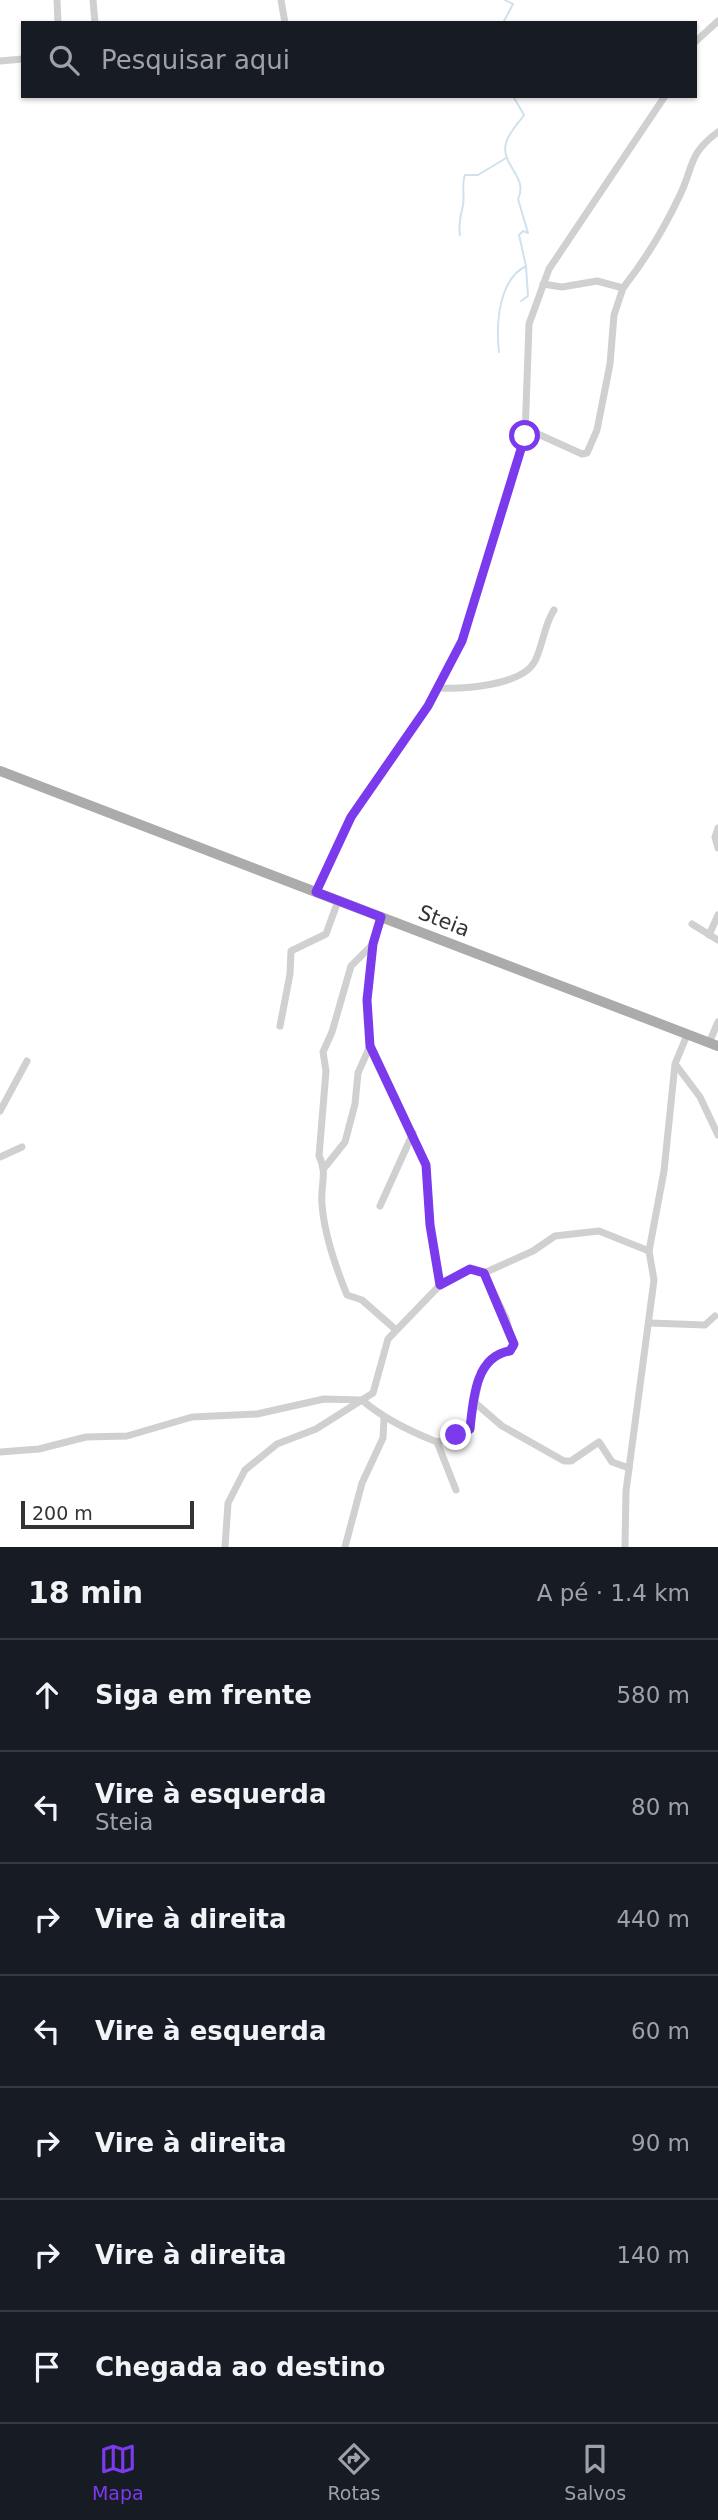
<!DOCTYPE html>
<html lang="pt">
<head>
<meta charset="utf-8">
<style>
	body { margin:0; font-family:"DejaVu Sans",sans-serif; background:#20242c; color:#f1f3f6 }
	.scale { position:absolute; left:21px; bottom:18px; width:173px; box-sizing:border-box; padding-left:7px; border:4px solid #333; border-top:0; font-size:19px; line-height:24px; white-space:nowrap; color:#333; -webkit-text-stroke:5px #fff; paint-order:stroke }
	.stop { position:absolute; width:21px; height:21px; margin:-16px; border:5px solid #7c3aed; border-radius:50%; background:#fff }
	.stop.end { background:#7c3aed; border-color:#fff; box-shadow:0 2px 7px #0008 }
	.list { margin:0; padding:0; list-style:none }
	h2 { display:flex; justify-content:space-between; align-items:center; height:91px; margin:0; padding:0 28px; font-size:30px }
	h2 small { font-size:23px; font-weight:400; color:#9ea1a6 }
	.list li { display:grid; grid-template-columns:46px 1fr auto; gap:21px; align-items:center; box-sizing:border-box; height:112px; padding:0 28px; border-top:2px solid #363941 }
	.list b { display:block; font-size:26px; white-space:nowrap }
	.list p { margin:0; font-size:23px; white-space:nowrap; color:#9ea1a6 }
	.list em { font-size:23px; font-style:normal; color:#9ea1a6 }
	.icon { flex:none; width:38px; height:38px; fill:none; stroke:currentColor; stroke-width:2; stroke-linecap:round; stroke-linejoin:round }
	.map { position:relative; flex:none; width:718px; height:1547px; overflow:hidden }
	.search { position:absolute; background:#171b24; box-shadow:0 2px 5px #0004; left:21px; right:21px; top:21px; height:77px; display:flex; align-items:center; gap:18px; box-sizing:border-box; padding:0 24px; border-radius:0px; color:#9ea1a6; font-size:26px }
	.sheet { height:875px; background:#171b24 }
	nav { display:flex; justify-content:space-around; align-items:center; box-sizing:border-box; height:98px; border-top:2px solid #363941; background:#171b24; font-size:19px; color:#9ea1a6 }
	nav a { display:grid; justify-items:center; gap:4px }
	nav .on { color:#7c3aed }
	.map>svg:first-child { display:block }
</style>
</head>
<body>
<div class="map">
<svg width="718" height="1547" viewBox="0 0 718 1547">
	<rect width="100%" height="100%" fill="#fff"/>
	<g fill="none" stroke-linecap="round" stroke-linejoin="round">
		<!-- stream -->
		<g stroke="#cfe2ee" stroke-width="2">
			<path d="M503,23L513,4L505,0"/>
			<path d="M460,235C458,222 461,216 463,205C465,194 461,186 465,175H478L506,158"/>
			<path d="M521,301L528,296L526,267"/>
			<path d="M499,352C496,325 498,280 526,266L519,235L523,231L528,233L518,199C529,177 500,165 506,143C509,132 518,124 524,115L513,96"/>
		</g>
		<!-- minor -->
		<g stroke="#d0d0d0" stroke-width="7">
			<path d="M57,0L58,23"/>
			<path d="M93,0L95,23"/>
			<path d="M281,0L285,23"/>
			<path d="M695,42L718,21"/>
			<path d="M0,61L23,59"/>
			<path d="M623,288C645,260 665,227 680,195C694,166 688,154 718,132"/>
			<path d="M527,429L582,454L587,453L597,430L610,364L614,315L623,288L597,281L562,287L543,284"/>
			<path d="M439,688C463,689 522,686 535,661C543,645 544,625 554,610"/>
			<path d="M718,828L715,837L718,848"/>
			<path d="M316,892L351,817L428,706L462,641L525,436L529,324L549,269L665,96"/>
			<path d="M692,924L718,940"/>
			<path d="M709,935L718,915"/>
			<path d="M373,944L351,966L332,1032L323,1052L326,1071L319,1156C328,1173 320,1186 322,1204C324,1234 336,1268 347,1295L362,1300L395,1329"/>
			<path d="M280,1026L290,974L291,951L326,934L338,901"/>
			<path d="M709,1043L718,1022"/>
			<path d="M676,1065L700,1097L718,1135"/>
			<path d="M0,1111L27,1061"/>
			<path d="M0,1157L22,1147"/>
			<path d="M325,1167L345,1142L355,1104L358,1073L370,1046"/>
			<path d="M380,1206L413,1133"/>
			<path d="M440,1285L470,1269L484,1273L533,1251L555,1236L599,1231L649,1251"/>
			<path d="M650,1323L705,1325L715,1316"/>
			<path d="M473,1401L502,1426L564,1461H571L599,1442L612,1462L629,1468"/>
			<path d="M437,1442L469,1431L481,1371L494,1356L514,1347L506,1318L484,1273"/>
			<path d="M0,1452L39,1449L86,1437L127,1436L192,1417L257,1414L324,1399L362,1400C384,1419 409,1431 437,1442L456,1490"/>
			<path d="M225,1547L228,1503L245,1470L277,1444L316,1429L373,1393L388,1339L440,1285L430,1225L426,1165L370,1046L367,1000L373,944L381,917"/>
			<path d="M345,1547L362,1483L383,1438L384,1418"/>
			<path d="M625,1547L626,1491L654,1280L649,1251L664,1171L675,1064L687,1035"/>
		</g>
		<!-- major -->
		<path stroke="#ababab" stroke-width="10" d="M0,771L718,1046"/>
	</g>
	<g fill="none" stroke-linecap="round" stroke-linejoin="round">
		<!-- route -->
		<path stroke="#7c3aed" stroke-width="9" d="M456,1435L470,1429C473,1401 475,1356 510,1351L514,1344L484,1273L470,1269L440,1285L430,1225L426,1165L370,1046L367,1000L373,944L381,917L316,892L351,817L428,706L462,641L525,436"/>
	</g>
	<g text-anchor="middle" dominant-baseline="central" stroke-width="7" stroke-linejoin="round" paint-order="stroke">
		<!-- street labels -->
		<g font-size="21" fill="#333" stroke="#fff">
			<text transform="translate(444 921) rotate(21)">Steia</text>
		</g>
	</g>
</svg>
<div class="scale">200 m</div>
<div class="stop" style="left:525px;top:436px"></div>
<div class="stop end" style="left:456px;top:1435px"></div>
<div class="search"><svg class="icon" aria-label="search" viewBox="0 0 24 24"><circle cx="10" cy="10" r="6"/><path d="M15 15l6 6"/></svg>Pesquisar aqui</div>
</div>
<section class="sheet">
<h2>18 min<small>A pé · 1.4 km</small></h2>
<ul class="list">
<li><svg class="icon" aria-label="ahead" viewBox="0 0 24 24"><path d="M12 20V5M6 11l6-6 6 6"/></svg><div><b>Siga em frente</b></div><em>580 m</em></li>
<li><svg class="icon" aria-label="left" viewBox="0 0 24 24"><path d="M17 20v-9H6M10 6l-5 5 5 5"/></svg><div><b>Vire à esquerda</b><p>Steia</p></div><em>80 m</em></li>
<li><svg class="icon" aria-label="right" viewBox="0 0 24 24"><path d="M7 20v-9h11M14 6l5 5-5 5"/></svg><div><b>Vire à direita</b></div><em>440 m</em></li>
<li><svg class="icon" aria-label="left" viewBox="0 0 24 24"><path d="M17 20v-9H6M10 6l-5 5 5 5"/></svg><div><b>Vire à esquerda</b></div><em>60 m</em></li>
<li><svg class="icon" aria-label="right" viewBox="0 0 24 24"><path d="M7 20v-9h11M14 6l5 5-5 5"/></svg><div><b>Vire à direita</b></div><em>90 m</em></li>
<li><svg class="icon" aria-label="right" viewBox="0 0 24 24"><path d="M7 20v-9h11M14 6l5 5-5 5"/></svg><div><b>Vire à direita</b></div><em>140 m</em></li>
<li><svg class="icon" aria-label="arrive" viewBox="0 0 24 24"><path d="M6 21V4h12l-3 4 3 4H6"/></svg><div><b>Chegada ao destino</b></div></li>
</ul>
</section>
<nav>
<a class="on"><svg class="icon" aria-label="map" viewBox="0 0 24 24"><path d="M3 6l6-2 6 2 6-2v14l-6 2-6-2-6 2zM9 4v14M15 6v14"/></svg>Mapa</a>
<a><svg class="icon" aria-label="directions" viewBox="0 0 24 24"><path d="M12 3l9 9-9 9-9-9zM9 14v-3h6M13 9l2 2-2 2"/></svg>Rotas</a>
<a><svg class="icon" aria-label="saved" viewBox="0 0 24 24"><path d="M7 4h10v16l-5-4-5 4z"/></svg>Salvos</a>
</nav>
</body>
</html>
